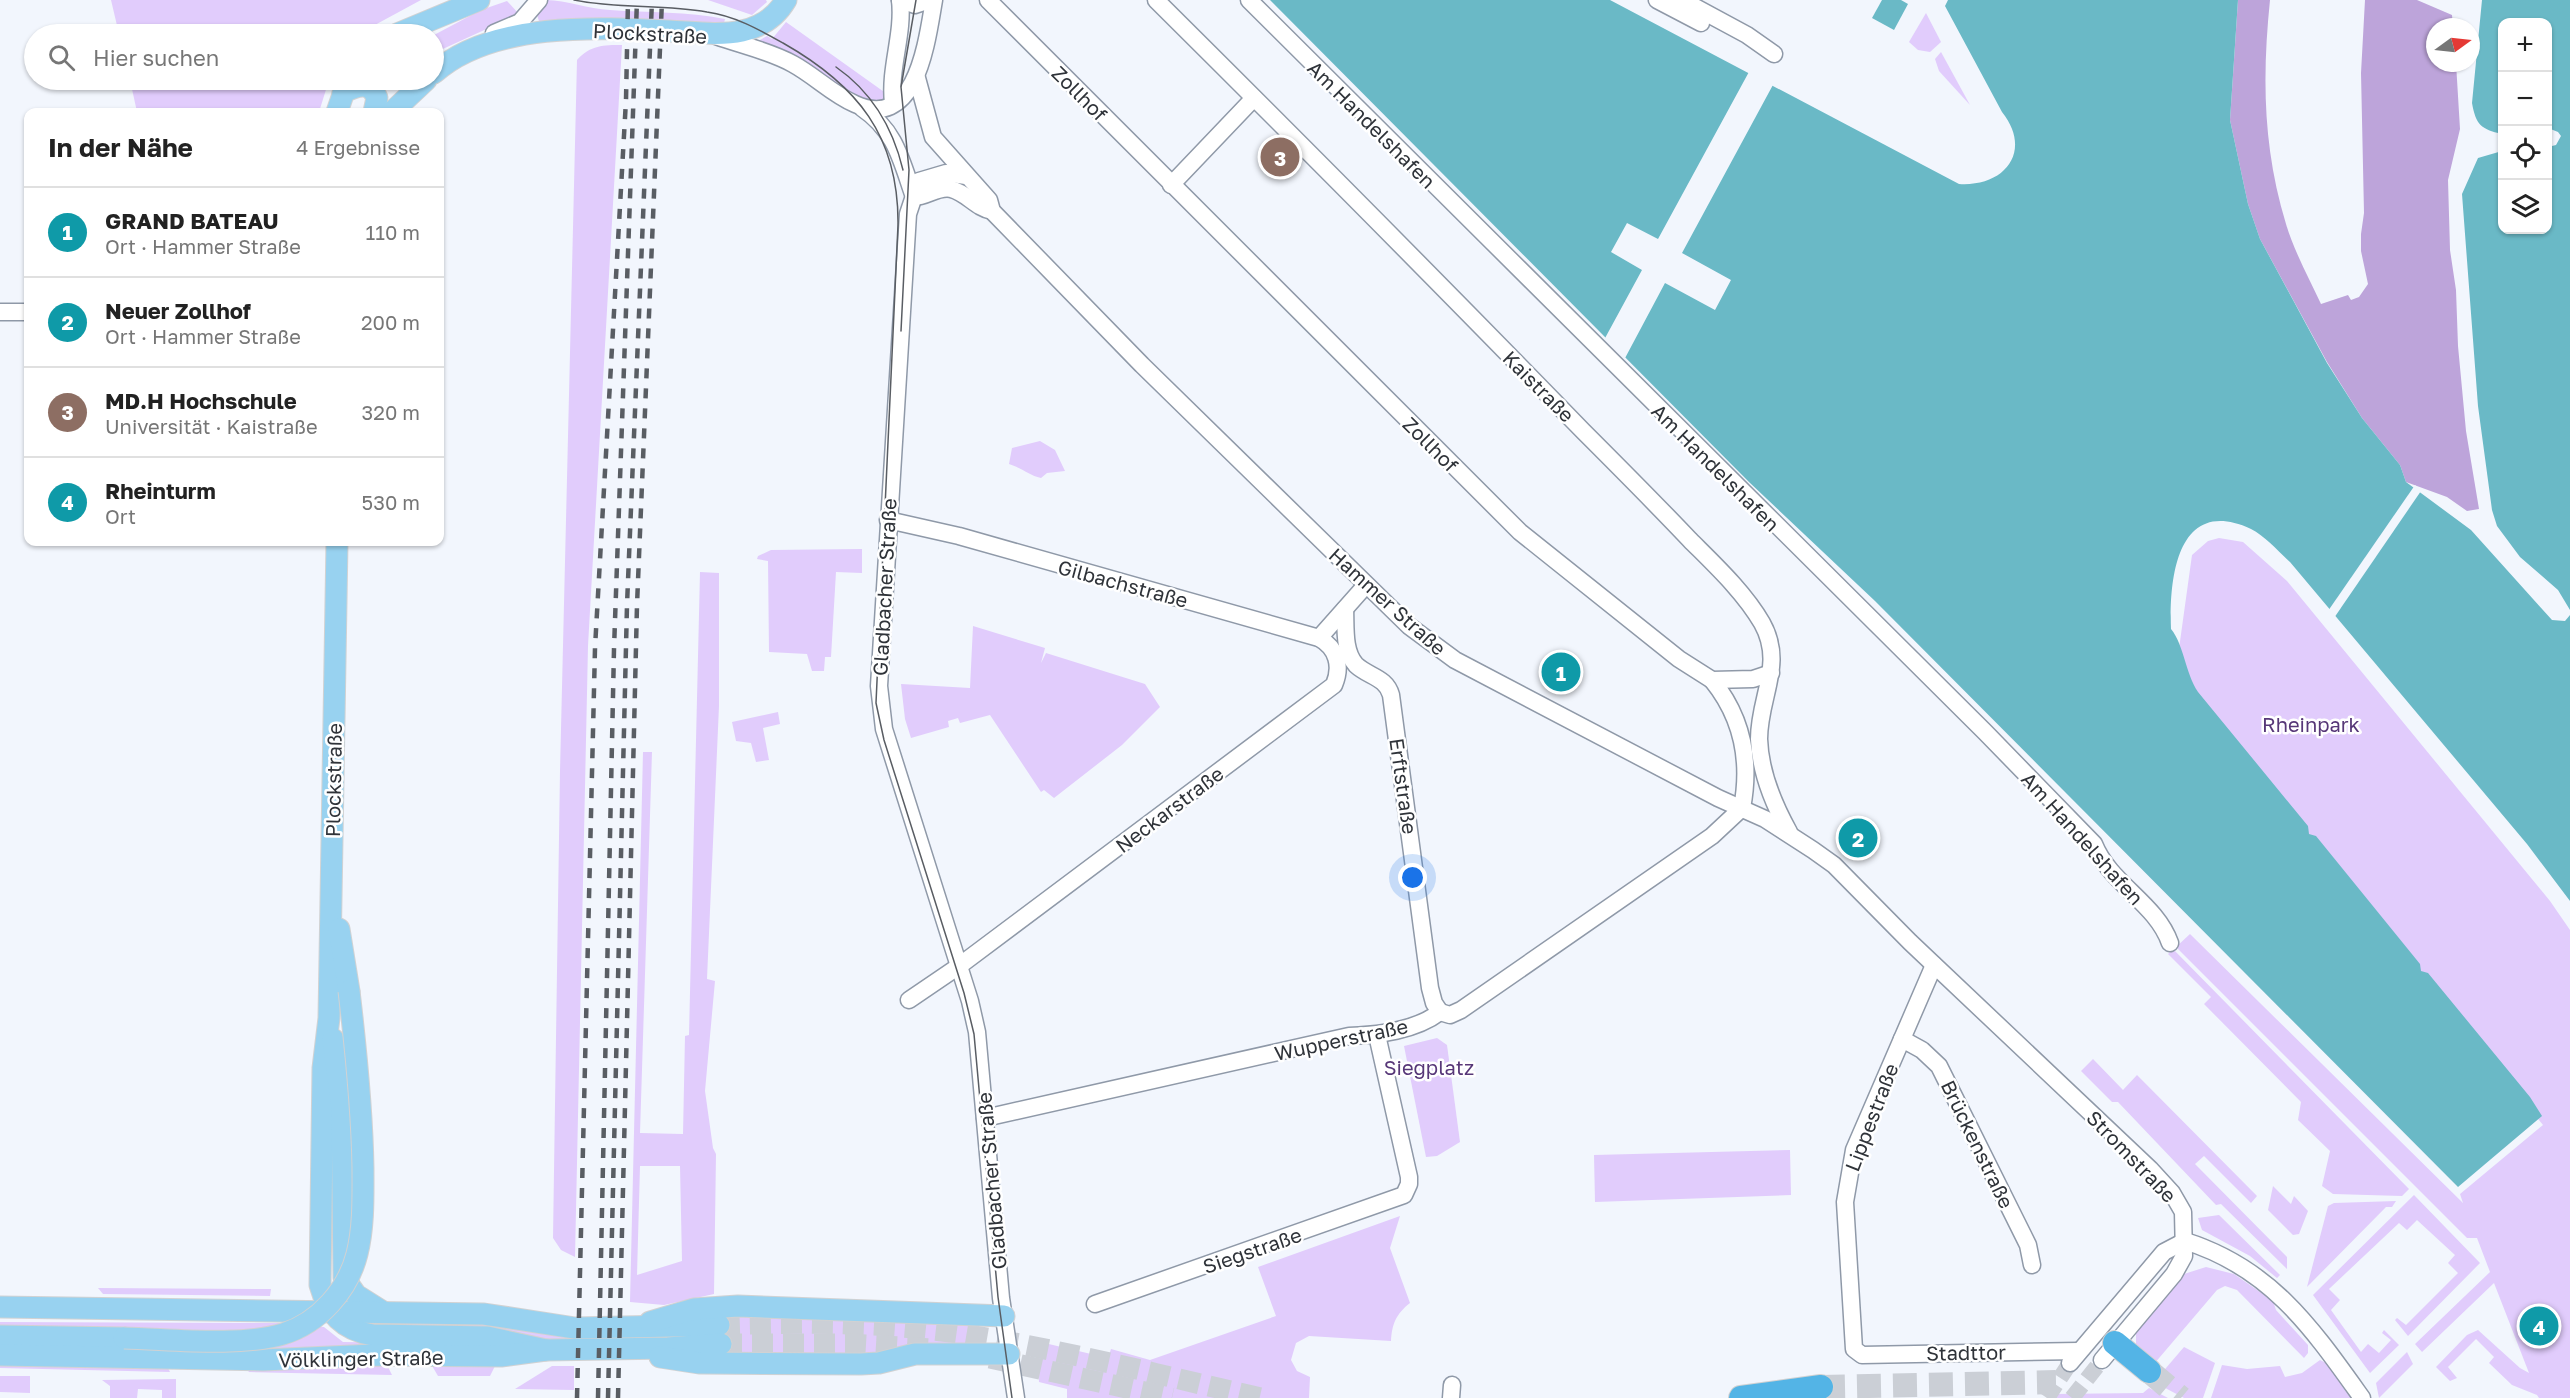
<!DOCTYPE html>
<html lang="de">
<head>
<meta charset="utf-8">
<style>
	body { margin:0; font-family:"Golos Text",sans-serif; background:#f6f6f6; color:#222 }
	.controls { position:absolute; right:18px; top:18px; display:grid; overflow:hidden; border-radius:12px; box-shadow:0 2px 4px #0004 }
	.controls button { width:54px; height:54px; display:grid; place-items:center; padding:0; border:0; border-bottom:2px solid #e0e0e0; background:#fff; color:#222; font:30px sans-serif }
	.compass { position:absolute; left:2426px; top:18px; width:54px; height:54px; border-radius:50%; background:#fff; box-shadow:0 2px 4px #0004; rotate:75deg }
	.you { position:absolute; left:1413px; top:878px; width:21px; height:21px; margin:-15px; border:4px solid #fff; border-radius:50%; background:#1a73e8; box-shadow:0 0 0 9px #1a73e833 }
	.badge { display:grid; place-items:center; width:39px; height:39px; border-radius:50%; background:#0b8043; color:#fff; font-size:20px; font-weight:700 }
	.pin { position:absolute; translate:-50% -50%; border:3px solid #fff; box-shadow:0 2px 6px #0006 }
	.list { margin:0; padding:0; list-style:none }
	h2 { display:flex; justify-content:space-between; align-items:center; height:78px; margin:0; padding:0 24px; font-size:26px }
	h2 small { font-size:20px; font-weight:400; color:#767676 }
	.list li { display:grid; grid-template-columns:39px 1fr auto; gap:18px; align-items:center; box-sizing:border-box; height:90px; padding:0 24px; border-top:2px solid #e0e0e0 }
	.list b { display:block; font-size:22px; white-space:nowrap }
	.list p { margin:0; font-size:20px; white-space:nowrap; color:#767676 }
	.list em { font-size:20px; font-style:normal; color:#767676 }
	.icon { flex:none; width:33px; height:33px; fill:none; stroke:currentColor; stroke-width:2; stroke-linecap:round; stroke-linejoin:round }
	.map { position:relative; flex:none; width:2570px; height:1398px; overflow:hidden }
	.search { position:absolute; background:#fff; box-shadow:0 2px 4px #0004; left:24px; top:24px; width:420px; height:66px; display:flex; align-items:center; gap:15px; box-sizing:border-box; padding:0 21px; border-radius:33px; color:#767676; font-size:22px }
	.panel { position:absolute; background:#fff; box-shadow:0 2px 4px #0004; left:24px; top:108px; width:420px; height:438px; border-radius:12px }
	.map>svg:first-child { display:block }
</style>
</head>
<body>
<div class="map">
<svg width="2570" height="1398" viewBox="0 0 2570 1398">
	<rect width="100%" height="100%" fill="#f2f6fd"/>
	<!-- green -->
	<g fill="#e1ccfc" fill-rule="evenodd">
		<path d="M111,0H421L373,26L364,34H119Z"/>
		<path d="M546,0C567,0 588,9 610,10C649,13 687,11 725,19L724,23H716L540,24L537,15Z"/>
		<path d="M708,0H766L767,2L752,15Z"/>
		<path d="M507,1L519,14L434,53V35L481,10Z"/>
		<path d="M1926,13L1941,42L1930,52L1918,50L1909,42Z"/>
		<path d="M786,22L887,94L888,99L876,102L861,101L758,41L767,36L772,39Z"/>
		<path d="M622,45L588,646L575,1257L561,1250L553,1238L560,771L577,60C591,45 603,45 622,45Z"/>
		<path d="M1941,52L1970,105L1939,71L1935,59Z"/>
		<path d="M130,80H329L319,112H137Z"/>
		<path d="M1040,441L1055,450L1065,471L1047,473L1041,478C1029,475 1022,468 1009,464L1012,448Z"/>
		<path d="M2219,538L2243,542L2287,581L2550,901L2570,930V1398H2539L2537,1395L2512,1385L2489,1363L2494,1357L2476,1339L2448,1367L2457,1378L2450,1381L2436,1367L2467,1335L2478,1330L2520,1368L2529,1373L2494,1283L2422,1352L2415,1344L2490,1272L2477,1238H2467L2176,947L2190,934L2463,1203L2460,1194L2543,1125L2190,691L2177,663L2192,555L2208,541Z"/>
		<path d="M862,549V573L836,572L831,657H825L824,671H812L807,654L769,652L768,561L757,559L758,556L771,550Z"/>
		<path d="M700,572L719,573V706L707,979L715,981L705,1091L713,1148L716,1154L714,1294L664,1305L630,1302L643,752H652L640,1133L683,1134L685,1036L689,1035ZM640,1166H680L682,1261L637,1275Z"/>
		<path d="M973,626L1045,648L1041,663L1046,653L1145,684L1160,707L1122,745L1054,798L1044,790L1041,792L990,715L960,723L958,718L948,721L949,727L911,738L905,719L901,684L970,688Z"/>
		<path d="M778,712L780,724L763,728L769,760L756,762L751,743L736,741L732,722Z"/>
		<path d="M2173,949L2409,1189L2402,1196L2333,1194L2322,1186L2330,1151L2298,1120L2301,1102L2204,1004L2211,997L2168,954Z"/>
		<path d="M1437,1038L1447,1045L1460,1142L1437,1156L1426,1157L1404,1046Z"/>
		<path d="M2093,1059L2123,1090L2137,1075L2257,1196L2251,1203L2204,1156L2195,1164L2287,1257V1269L2221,1204L2216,1205L2118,1102H2112L2081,1071Z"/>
		<path d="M1790,1150L1791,1195L1595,1202L1594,1155Z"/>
		<path d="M2273,1186L2291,1204L2294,1196L2308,1211L2299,1234L2293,1235L2268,1210Z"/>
		<path d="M2414,1195L2480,1263L2408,1336L2395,1320L2397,1318L2406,1325L2458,1273L2448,1263L2455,1255L2417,1220L2407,1230L2399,1223L2329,1289L2340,1300L2331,1310L2361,1352L2368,1344L2379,1353L2391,1340L2382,1333L2384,1330L2399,1345L2370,1373L2313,1295Z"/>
		<path d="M2396,1201L2392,1207H2386L2307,1287L2328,1206L2334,1203Z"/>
		<path d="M2219,1215L2280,1275L2277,1278L2250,1256L2202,1230L2198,1218Z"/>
		<path d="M1400,1216L1390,1248L1410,1303C1396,1314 1392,1324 1391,1341L1309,1336L1296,1343L1291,1360L1297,1371L1310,1377L1309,1398H1067V1389L1039,1382L1036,1341L1108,1358L1111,1349L1150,1360L1276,1316L1258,1267Z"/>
		<path d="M2206,1267L2234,1274L2273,1301L2276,1310L2308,1345V1353L2304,1358L2237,1290L2225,1286L2217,1290L2154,1364L2136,1348V1332L2184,1274Z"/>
		<path d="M98,1288L271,1289L270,1296L103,1294Z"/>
		<path d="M718,1315L970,1323L974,1346L873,1358L721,1355Z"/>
		<path d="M0,1322L287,1323L324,1327L343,1342L492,1344L315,1352L0,1342Z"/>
		<path d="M384,1324L487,1325L573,1337V1341L383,1326Z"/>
		<path d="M2184,1347L2215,1363L2203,1398H2184L2154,1382Z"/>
		<path d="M2407,1352L2413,1364L2379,1398L2376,1383Z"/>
		<path d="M2320,1360L2328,1364L2352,1398H2211L2222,1365L2247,1369L2280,1366L2285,1377L2302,1373Z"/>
		<path d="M0,1362L166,1364L170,1372L0,1368Z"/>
		<path d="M386,1363L392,1375L248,1372L254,1367Z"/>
		<path d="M431,1364H496L490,1376H438Z"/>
		<path d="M552,1366H574V1390L515,1389Z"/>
		<path d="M0,1376H30V1393L0,1392Z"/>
		<path d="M176,1379V1398H162V1390L138,1389L137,1398H110V1386L102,1380Z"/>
		<path d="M2149,1388L2168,1398H2050L2053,1394L2143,1393Z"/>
	</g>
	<!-- forest -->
	<path fill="#bda4da" d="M2238,0H2270C2262,78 2263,148 2286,224C2294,251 2309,278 2321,304L2348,295L2351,300L2359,297L2368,284L2361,251V234L2364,213L2361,73L2365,0H2417L2452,15L2453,27H2435V63H2456L2460,129L2448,180L2450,250L2456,290L2458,346L2466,431L2479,509L2467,511L2447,497L2406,482L2400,465L2362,418L2327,362L2260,239L2248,204L2230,120Z"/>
	<!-- water -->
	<g fill="#6ab9c6">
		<path d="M1270,0H1610L1959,184C2005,187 2033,151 2002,112L1945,6L1948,0H2238L2230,120L2248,204L2260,239L2327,363L2362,418L2400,465L2406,482L2471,530L2552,620L2565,621L2570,615V901L2527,844L2290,562C2278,551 2265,536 2251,529C2177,495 2169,579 2171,629C2184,645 2185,672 2198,692L2308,826L2309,834L2316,836L2420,964L2421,971L2428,973L2530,1097L2542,1116L2458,1187L1875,601L1749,482Z"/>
		<path d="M1882,0H1901L1908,4L1894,30L1872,18Z"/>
		<path d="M2482,0H2570V610L2558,590L2520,557L2497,526L2492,510L2478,406L2462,194L2478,158L2502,151V230H2548V147L2556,145L2561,136L2558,132L2548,128V22H2502V134C2481,129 2476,125 2472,103Z"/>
	</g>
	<!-- pier -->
	<g fill="#f2f6fd">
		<path d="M1750,70L1774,83L1682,253L1731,280L1715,310L1665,283L1624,360L1604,340L1642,270L1611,252L1627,223L1658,239Z"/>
		<path d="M2415,485L2421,491L2334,618L2328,611Z"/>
	</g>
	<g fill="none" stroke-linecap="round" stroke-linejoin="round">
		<!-- minor-tunnel -->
		<g stroke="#cbcfd6" stroke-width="16" stroke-dasharray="16 8" stroke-linecap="butt">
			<path d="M2047,1398L2070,1363"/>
			<path d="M2072,1398L2102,1360"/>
		</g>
		<!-- major-tunnel -->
		<g stroke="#cbcfd6" stroke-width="21" stroke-dasharray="21 10" stroke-linecap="butt">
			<path d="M719,1325C797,1322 880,1322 957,1333C1059,1349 1160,1375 1261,1398"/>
			<path d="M721,1344H849L933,1349"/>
			<path d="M990,1358L1172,1398"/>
		</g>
		<!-- highway-tunnel -->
		<g stroke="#cbcfd6" stroke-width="24" stroke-dasharray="24 12" stroke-linecap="butt">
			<path d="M2149,1371L2181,1398"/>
			<path d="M1821,1387L2056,1382"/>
		</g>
		<defs>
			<g id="minor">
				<path d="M900,0L915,5L930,0"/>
				<path d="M988,0L1520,532L1679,659L1712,680L1753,679L1771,673"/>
				<path d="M1156,0C1299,142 1442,286 1583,431C1619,467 1655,503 1690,540C1715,565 1744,592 1762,623C1785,664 1759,696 1759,739C1760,771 1774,805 1789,832"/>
				<path d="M1249,0L1985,732L2094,844C2110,884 2156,903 2170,943"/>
				<path d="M1657,0L1701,23"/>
				<path d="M1682,0L1747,35L1774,54"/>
				<path d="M494,33L520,22L539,0"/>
				<path d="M716,36C741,45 770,51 793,64C815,76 832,94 855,104C917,132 927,40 934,0"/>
				<path d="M917,78L933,137L989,200L992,211L1142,365L1409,626L1455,660L1718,798L1765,819L1813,850L1834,865L1910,942L2150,1169L2172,1193L2183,1212L2184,1256L2174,1274L2102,1360"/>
				<path d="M893,103C889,68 904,34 900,0"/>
				<path d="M862,108C896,131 901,160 914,197"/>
				<path d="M966,176L946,173L919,181L908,214L879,686L884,729L970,1001L977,1032L1001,1298L1016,1398"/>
				<path d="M1171,185L1254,98"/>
				<path d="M914,197C927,197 938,186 951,189C967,193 976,208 992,211"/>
				<path d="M0,312H28"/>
				<path d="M888,520L959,536L1319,638C1337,648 1342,666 1334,685L959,966L909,1000"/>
				<path d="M1345,609C1346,626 1343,651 1356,665C1369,677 1386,677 1391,695L1430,988L1434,1003L1440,1012"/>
				<path d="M1319,638L1366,585"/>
				<path d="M1712,680C1742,717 1751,761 1742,808"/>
				<path d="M1934,965L1854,1150L1845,1202L1854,1349L1862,1355L2079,1351"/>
				<path d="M1440,1012L1450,1015L1461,1010L1712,836L1742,808"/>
				<path d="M1902,1039L1922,1050L1939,1066L2028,1245L2032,1265"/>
				<path d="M985,1118L1349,1036C1379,1035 1415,1031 1440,1012"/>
				<path d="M2185,1241C2271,1268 2312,1328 2362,1398"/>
				<path d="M1095,1304L1404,1195L1409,1184V1177L1377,1035"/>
				<path d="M2070,1363L2164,1252L2185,1241"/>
				<path d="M1451,1398L1452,1385"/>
			</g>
			<g id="major">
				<path d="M397,34L479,0"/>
				<path d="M434,73C491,22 597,27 669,31C692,32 719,36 742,31C761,27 776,17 786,0"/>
				<path d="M343,92C357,86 370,80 377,98L374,112"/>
				<path d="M337,112L348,80"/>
				<path d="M392,112L426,80"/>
				<path d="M337,542L329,1018L323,1068L320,1285C328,1314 343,1330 373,1335L487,1337L546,1350"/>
				<path d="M339,929L349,991"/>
				<path d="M333,1039L342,1109L344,1278L356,1295L383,1312"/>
				<path d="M0,1307L484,1314L575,1328L719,1325"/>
				<path d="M650,1322L694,1309L738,1306L1004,1316"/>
				<path d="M0,1336L124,1338"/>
				<path d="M0,1355L263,1360L374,1355L501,1356L546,1350L668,1348L721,1344"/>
				<path d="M660,1357L699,1363L861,1364L879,1363L915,1354H1009"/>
			</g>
			<g id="highway">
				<path d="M2115,1343L2149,1371"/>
				<path d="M1741,1398L1821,1387"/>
			</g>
		</defs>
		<!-- minor casing -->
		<use href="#minor" stroke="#8f99a8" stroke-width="19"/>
		<!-- major casing -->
		<use href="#major" stroke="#d1d2d3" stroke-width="23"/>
		<!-- highway casing -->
		<use href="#highway" stroke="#d1d2d3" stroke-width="26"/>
		<!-- minor -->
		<use href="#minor" stroke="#fff" stroke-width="16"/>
		<!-- major -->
		<use href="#major" stroke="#98d2f0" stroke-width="21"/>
		<!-- highway -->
		<use href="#highway" stroke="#53b4e6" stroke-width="24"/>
		<!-- tram -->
		<g stroke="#595d63" stroke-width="1.5">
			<path d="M574,0C618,9 663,4 707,12C735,16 758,29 783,43C857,85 899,136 898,225L876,703L884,740L964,993L974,1034L998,1297L1012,1398"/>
			<path d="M836,67C872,92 893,128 903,170"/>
			<path d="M901,331L909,170L901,87L916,0"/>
		</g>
		<!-- rail -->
		<g stroke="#595d63" stroke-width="4.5" stroke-dasharray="10 10" stroke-linecap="butt">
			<path d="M577,1398L595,648L626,100L628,0"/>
			<path d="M598,1398L614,649L637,0"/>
			<path d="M608,1398L627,605L652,0"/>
			<path d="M618,1398L637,605L662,0"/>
		</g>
		<defs>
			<path id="major-bridge" d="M124,1338C171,1339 239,1347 283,1334C319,1323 348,1290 357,1254C364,1226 363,1196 363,1168C362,1108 356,1050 349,991"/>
		</defs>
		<!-- major-bridge casing -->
		<use href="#major-bridge" stroke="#d1d2d3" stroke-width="23" stroke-linecap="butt"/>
		<!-- major-bridge -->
		<use href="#major-bridge" stroke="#98d2f0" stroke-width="21"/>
	</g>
	<g text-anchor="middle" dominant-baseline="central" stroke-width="5" stroke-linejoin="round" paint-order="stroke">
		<!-- street labels -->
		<g font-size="20" fill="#2f3339" stroke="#fff">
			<text transform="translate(650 33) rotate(3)">Plockstraße</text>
			<text transform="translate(1080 93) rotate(45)">Zollhof</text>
			<text transform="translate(1372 124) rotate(45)">Am Handelshafen</text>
			<text transform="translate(1539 386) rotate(45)">Kaistraße</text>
			<text transform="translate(1431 444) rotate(45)">Zollhof</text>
			<text transform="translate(1716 467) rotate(45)">Am Handelshafen</text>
			<text transform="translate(1123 583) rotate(15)">Gilbachstraße</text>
			<text transform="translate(884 587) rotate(-87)">Gladbacher Straße</text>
			<text transform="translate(1388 601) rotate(42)">Hammer Straße</text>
			<text transform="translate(333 780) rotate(-89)">Plockstraße</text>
			<text transform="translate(1404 786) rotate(82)">Erftstraße</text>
			<text transform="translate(1169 809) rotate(-37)">Neckarstraße</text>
			<text transform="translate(2083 838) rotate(48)">Am Handelshafen</text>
			<text transform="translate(1341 1039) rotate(-12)">Wupperstraße</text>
			<text transform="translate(1871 1117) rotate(-69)">Lippestraße</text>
			<text transform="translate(1978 1144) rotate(64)">Brückenstraße</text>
			<text transform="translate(2132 1156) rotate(46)">Stromstraße</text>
			<text transform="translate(991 1181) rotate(-95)">Gladbacher Straße</text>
			<text transform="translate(1252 1250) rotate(-19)">Siegstraße</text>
			<text transform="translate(1966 1352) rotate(-1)">Stadttor</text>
			<text transform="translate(361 1358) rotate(-1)">Völklinger Straße</text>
		</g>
		<!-- park labels -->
		<g font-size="20" fill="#573778" stroke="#fff">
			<text x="2311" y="724">Rheinpark</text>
			<text x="1429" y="1067">Siegplatz</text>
		</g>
	</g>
</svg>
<div class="controls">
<button>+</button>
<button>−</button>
<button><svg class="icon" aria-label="locate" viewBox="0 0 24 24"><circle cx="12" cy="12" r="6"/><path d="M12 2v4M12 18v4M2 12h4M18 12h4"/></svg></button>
<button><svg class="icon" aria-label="layers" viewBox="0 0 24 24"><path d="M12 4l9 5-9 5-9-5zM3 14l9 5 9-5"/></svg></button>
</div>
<svg class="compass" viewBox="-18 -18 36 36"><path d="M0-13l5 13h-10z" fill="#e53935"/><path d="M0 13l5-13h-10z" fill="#767676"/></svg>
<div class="you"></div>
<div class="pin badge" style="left:1561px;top:672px;background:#0f9aa8">1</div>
<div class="pin badge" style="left:1858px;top:838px;background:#0f9aa8">2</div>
<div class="pin badge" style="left:1280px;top:157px;background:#8d6e63">3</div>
<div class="pin badge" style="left:2539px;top:1326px;background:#0f9aa8">4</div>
<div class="search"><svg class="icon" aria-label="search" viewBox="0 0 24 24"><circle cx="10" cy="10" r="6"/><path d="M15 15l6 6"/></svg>Hier suchen</div>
<section class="panel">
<h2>In der Nähe<small>4 Ergebnisse</small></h2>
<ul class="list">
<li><span class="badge" style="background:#0f9aa8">1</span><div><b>GRAND BATEAU</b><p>Ort · Hammer Straße</p></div><em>110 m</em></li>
<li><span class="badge" style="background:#0f9aa8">2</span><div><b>Neuer Zollhof</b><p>Ort · Hammer Straße</p></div><em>200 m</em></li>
<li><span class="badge" style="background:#8d6e63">3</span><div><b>MD.H Hochschule</b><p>Universität · Kaistraße</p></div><em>320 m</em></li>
<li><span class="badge" style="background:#0f9aa8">4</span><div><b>Rheinturm</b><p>Ort</p></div><em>530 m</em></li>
</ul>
</section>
</div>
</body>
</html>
